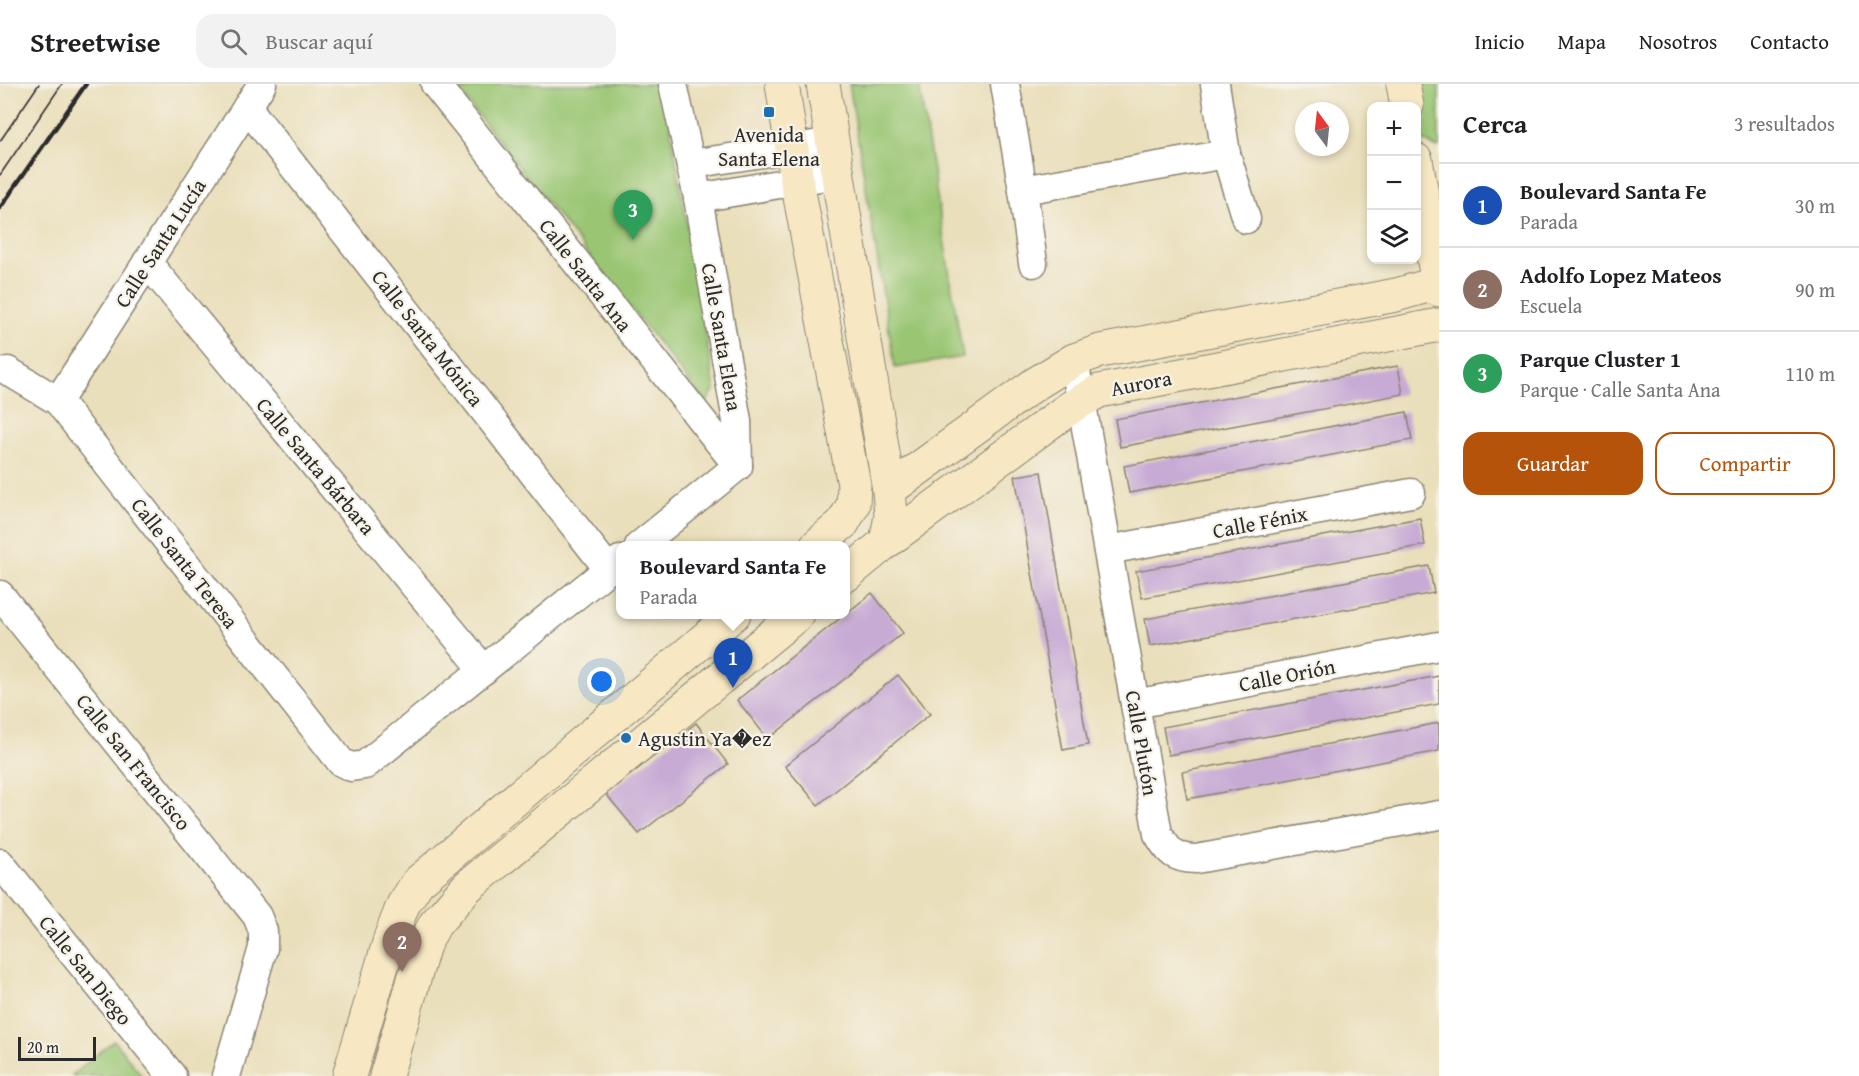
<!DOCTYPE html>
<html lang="es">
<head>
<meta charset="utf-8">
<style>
	body { margin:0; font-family:"Gentium Book Plus",serif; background:#f2f2f2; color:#202124 }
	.controls { position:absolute; right:18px; top:18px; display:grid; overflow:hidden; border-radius:12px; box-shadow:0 3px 9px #0003 }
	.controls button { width:54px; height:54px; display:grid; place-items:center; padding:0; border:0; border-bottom:2px solid #e0e0e0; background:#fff; color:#202124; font:30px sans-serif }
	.compass { position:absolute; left:1295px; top:18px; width:54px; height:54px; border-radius:50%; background:#fff; box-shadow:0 3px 9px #0003; rotate:345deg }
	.scale { position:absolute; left:18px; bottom:15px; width:78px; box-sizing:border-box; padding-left:6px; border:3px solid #2b2b2b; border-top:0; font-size:16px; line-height:21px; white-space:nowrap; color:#2b2b2b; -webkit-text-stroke:4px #f7f3e8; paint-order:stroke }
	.you { position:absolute; left:602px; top:598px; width:21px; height:21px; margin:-15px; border:4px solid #fff; border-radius:50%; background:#1a73e8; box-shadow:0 0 0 9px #1a73e833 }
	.badge { display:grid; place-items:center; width:39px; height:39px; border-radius:50%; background:#b45309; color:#fff; font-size:20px; font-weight:700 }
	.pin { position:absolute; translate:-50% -50px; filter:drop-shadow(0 2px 3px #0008) }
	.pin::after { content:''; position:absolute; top:32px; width:21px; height:18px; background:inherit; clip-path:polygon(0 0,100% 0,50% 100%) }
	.popup { position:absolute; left:616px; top:457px; width:234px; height:78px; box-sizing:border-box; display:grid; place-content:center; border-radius:12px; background:#fff; filter:drop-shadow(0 2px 4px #0005); font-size:20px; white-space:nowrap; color:#757577 }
	.popup b { font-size:22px; color:#202124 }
	.popup::after { content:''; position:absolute; left:50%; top:100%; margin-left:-12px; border:12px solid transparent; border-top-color:#fff }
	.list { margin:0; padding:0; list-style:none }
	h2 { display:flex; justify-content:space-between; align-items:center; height:78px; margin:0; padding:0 24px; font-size:26px }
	h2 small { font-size:20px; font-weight:400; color:#757577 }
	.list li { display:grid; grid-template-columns:39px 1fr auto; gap:18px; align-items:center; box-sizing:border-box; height:84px; padding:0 24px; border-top:2px solid #e0e0e0 }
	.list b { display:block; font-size:22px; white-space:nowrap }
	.list p { margin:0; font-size:20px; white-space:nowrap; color:#757577 }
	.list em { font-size:20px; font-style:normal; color:#757577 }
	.actions { display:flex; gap:12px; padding:18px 24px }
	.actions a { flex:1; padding:14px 0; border:2px solid #b45309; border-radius:18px; text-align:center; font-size:21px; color:#b45309 }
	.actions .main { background:#b45309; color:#fff }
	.icon { flex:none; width:33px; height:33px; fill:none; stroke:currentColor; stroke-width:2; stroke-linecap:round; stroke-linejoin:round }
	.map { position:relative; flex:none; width:1439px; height:992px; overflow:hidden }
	header { display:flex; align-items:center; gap:36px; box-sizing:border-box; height:84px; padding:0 30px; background:#fff; border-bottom:2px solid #e0e0e0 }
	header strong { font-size:28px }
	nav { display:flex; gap:33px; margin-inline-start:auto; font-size:21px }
	.search { width:420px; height:54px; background:#f2f2f2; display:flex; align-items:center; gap:15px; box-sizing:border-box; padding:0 21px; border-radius:18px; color:#757577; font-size:22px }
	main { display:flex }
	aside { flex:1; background:#fff }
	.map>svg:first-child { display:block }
</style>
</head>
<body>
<header>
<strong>Streetwise</strong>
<div class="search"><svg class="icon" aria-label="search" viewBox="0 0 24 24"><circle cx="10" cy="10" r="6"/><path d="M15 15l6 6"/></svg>Buscar aquí</div>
<nav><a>Inicio</a><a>Mapa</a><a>Nosotros</a><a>Contacto</a></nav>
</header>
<main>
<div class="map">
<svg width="1439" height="992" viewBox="0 0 1439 992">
	<rect width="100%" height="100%" fill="#f7f3e8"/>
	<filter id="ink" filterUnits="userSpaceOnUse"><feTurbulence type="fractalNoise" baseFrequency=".0167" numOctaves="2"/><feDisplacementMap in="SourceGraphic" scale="12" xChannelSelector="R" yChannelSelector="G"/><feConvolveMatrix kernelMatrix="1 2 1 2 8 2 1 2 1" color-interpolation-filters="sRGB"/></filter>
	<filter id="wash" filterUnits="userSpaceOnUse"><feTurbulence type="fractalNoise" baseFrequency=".008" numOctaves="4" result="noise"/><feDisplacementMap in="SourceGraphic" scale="24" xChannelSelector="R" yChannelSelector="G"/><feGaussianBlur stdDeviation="1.35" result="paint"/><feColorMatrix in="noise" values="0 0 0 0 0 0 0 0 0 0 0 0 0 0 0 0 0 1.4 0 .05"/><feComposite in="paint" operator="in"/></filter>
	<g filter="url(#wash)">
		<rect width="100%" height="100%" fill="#eadfbb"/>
		<!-- green -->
		<g fill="#9ac673" stroke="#62784f" stroke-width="1.5">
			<path d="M491,0H663L715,305L706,319L459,7Z"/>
			<path d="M849,0H919L963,273L895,284Z"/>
			<path d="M1412,0H1439V63L1438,64L1421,56Z"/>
			<path d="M114,956L142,992H71Z"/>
		</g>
		<g id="blocks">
			<!-- building -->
			<g fill="#c8abd5">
				<path d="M1398,282L1403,310L1120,363L1115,335Z"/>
				<path d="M1407,328L1412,356L1129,409L1124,382Z"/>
				<path d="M1041,388L1088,661L1063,666L1015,392Z"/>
				<path d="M1420,434L1425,461L1142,514L1136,487Z"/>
				<path d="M1429,482L1434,509L1150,562L1145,535Z"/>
				<path d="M872,509L903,549L768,655L737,616Z"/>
				<path d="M898,591L930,630L818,721L785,682Z"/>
				<path d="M1439,592V620L1168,671L1163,643Z"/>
				<path d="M696,639L728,680L639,750L606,710Z"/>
				<path d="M1439,639V667L1187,715L1182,688Z"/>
			</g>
		</g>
	</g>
	<g filter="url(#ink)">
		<use href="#blocks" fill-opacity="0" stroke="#8a8573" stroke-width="1.5"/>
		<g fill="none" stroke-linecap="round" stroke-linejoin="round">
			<defs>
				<g id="street">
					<path d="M435,0L738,382"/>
					<path d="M1005,0L1023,106L1033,179"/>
					<path d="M1215,0L1226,70L1246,135"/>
					<path d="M247,23L609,486"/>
					<path d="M691,80L833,58"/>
					<path d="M1023,106L1226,70"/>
					<path d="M698,114L837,90"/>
					<path d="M147,178L484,586"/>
					<path d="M1074,276L1158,750C1170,769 1173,774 1196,775L1439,731"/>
					<path d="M8,287L58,317L341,678L351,683L365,681L620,476"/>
					<path d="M58,317L262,0"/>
					<path d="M639,462L738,382L737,337L698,114L673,0"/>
					<path d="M1108,466L1411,409"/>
					<path d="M0,511L257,832L263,847V864L226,992"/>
					<path d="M1135,620L1439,562"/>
					<path d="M0,779L172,992"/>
				</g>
				<g id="secondary">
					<path d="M782,0L797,97L854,401L853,421L843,439L816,462"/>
					<path d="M823,0L889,406L891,432L886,458L846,491"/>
					<path d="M1403,0L1407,22"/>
					<path d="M1416,76L1439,206"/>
					<path d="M889,406L1035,300L1074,276L1100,267L1396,211L1438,199"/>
					<path d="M886,458L1071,323L1099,307L1439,241"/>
					<path d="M349,992L391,852L403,821L418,798L734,530"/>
					<path d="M386,992L424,861L435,840L467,803L798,530"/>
				</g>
			</defs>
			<!-- street casing -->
			<use href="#street" stroke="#8a8573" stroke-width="31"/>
			<!-- secondary casing -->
			<use href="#secondary" stroke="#8a8573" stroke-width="35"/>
			<!-- street -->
			<use href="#street" stroke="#fff" stroke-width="28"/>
			<!-- secondary -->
			<use href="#secondary" stroke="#f7e8c3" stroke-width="33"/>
			<!-- tram -->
			<g stroke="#2b2b2b" stroke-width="1.5">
				<path d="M0,57L39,0"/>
				<path d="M0,91L62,0"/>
			</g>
			<!-- rail -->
			<path stroke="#2b2b2b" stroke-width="4.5" d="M0,124L86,0"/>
		</g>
	</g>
	<!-- markers -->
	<g fill="#1f6fb2" stroke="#f7f3e8" stroke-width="2">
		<rect x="763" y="22" width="12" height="12" rx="3"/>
		<circle cx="626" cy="654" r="6"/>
	</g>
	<g text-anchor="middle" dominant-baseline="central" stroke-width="4.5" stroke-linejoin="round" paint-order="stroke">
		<!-- poi labels -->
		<g font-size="21" fill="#2b2b2b" stroke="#f7f3e8">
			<text x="769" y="50">Avenida<tspan x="769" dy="24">Santa Elena</tspan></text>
			<text x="638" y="654" text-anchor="start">Agustin Ya�ez</text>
		</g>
		<!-- street labels -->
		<g font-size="21" fill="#2b2b2b" stroke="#f7f3e8">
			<text transform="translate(160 159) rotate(-57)">Calle Santa Lucía</text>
			<text transform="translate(586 191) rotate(52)">Calle Santa Ana</text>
			<text transform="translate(722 253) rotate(80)">Calle Santa Elena</text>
			<text transform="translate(428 254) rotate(52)">Calle Santa Mónica</text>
			<text transform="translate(1141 299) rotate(-11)">Aurora</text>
			<text transform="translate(316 382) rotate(50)">Calle Santa Bárbara</text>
			<text transform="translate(1260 438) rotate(-11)">Calle Fénix</text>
			<text transform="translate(185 479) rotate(52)">Calle Santa Teresa</text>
			<text transform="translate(1287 591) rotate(-11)">Calle Orión</text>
			<text transform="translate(1142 659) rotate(80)">Calle Plutón</text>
			<text transform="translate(134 678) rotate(51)">Calle San Francisco</text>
			<text transform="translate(86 886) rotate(51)">Calle San Diego</text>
		</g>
	</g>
</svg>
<div class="controls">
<button>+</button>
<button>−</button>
<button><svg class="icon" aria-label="layers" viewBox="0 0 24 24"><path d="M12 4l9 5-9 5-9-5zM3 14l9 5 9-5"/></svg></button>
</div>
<svg class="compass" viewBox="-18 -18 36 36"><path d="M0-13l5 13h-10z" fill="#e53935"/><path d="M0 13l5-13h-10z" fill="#757577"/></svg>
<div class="scale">20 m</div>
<div class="you"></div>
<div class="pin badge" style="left:733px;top:604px;background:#1a4fb4">1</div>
<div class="popup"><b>Boulevard Santa Fe</b>Parada</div>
<div class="pin badge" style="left:402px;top:888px;background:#8d6e63">2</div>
<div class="pin badge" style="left:633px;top:156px;background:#2e9e5b">3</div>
</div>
<aside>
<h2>Cerca<small>3 resultados</small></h2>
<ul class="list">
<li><span class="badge" style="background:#1a4fb4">1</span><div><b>Boulevard Santa Fe</b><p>Parada</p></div><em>30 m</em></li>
<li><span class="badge" style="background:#8d6e63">2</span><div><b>Adolfo Lopez Mateos</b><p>Escuela</p></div><em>90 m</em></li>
<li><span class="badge" style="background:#2e9e5b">3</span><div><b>Parque Cluster 1</b><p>Parque · Calle Santa Ana</p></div><em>110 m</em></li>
</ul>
<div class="actions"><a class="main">Guardar</a><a>Compartir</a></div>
</aside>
</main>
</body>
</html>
